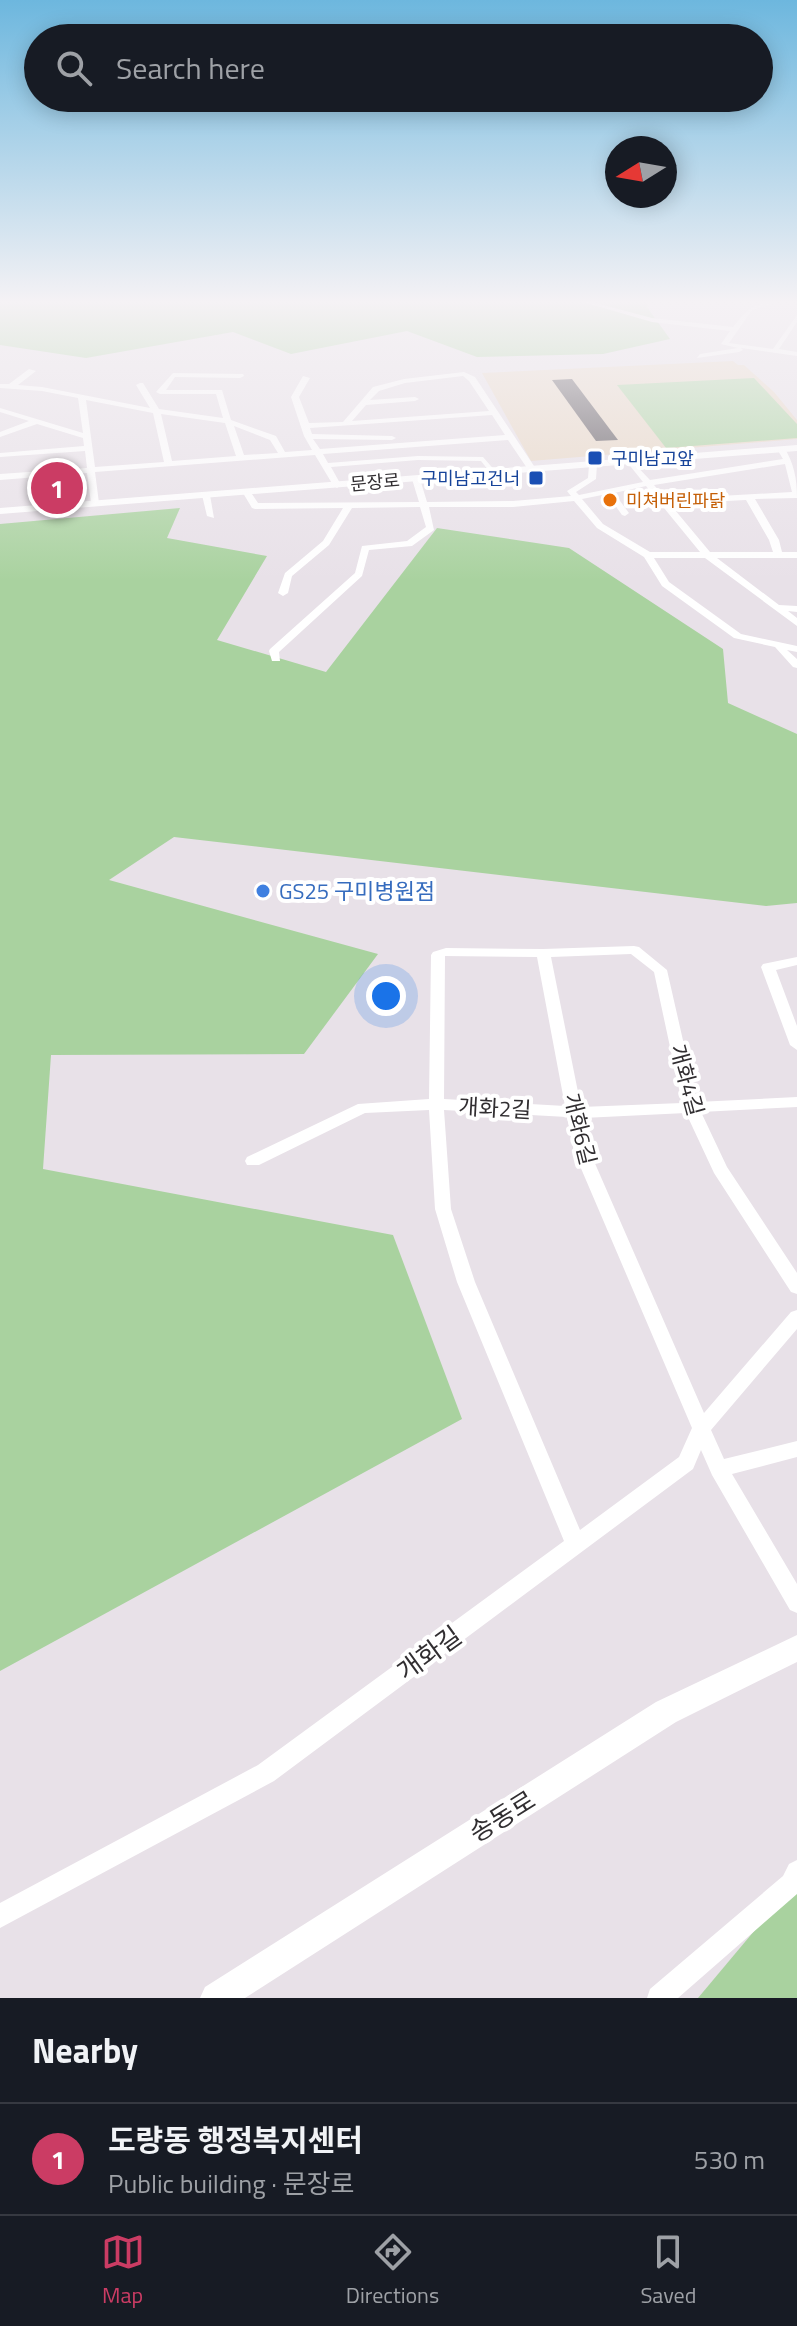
<!DOCTYPE html>
<html lang="en">
<head>
<meta charset="utf-8">
<style>
	body { margin:0; font-family:"Titillium Web","Noto Sans KR",sans-serif; background:#242831; color:#f1f3f6 }
	.compass { position:absolute; left:605px; top:136px; width:72px; height:72px; border-radius:50%; background:#171b24; box-shadow:0 4px 20px #0003; rotate:259deg }
	.you { position:absolute; left:386px; top:996px; width:28px; height:28px; margin:-20px; border:6px solid #fff; border-radius:50%; background:#1a73e8; box-shadow:0 0 0 12px #1a73e833 }
	.badge { display:grid; place-items:center; width:52px; height:52px; border-radius:50%; background:#cb3c64; color:#fff; font-size:26px; font-weight:700 }
	.pin { position:absolute; translate:-50% -50%; border:4px solid #fff; box-shadow:0 2px 8px #0006 }
	.list { margin:0; padding:0; list-style:none }
	h2 { display:flex; justify-content:space-between; align-items:center; height:104px; margin:0; padding:0 32px; font-size:34px }
	h2 small { font-size:26px; font-weight:400; color:#9ea1a6 }
	.list li { display:grid; grid-template-columns:52px 1fr auto; gap:24px; align-items:center; box-sizing:border-box; height:112px; padding:0 32px; border-top:2px solid #363941 }
	.list b { display:block; font-size:30px; white-space:nowrap }
	.list p { margin:0; font-size:26px; white-space:nowrap; color:#9ea1a6 }
	.list em { font-size:26px; font-style:normal; color:#9ea1a6 }
	.icon { flex:none; width:44px; height:44px; fill:none; stroke:currentColor; stroke-width:2; stroke-linecap:round; stroke-linejoin:round }
	.map { position:relative; flex:none; width:797px; height:1998px; overflow:hidden }
	.search { position:absolute; background:#171b24; box-shadow:0 4px 20px #0003; left:24px; right:24px; top:24px; height:88px; display:flex; align-items:center; gap:20px; box-sizing:border-box; padding:0 28px; border-radius:44px; color:#9ea1a6; font-size:30px }
	.sheet { height:216px; background:#171b24 }
	nav { display:flex; justify-content:space-around; align-items:center; box-sizing:border-box; height:112px; border-top:2px solid #363941; background:#171b24; font-size:22px; color:#9ea1a6 }
	nav a { display:grid; justify-items:center; gap:4px }
	nav .on { color:#cb3c64 }
	.map>svg:first-child { display:block }
</style>
</head>
<body>
<div class="map">
<svg width="797" height="1998" viewBox="0 0 797 1998">
	<rect width="100%" height="100%" fill="#e8e1e8"/>
	<!-- education -->
	<path fill="#e8d7c5" d="M733,361L738,365H744L774,392L797,420V439L531,461L482,373Z"/>
	<!-- green -->
	<g fill="#a9d29f">
		<path d="M0,302H648L647,307L670,339L603,354L477,357L407,331L291,354L233,332L86,358L0,345Z"/>
		<path d="M754,378L797,424V438L666,448L617,385Z"/>
		<path d="M180,508L167,538L267,556L217,640L326,672L437,528L569,548L723,649L728,703L797,734V903L766,906L174,837L109,880L378,954L304,1054L51,1055L43,1169L393,1235L462,1419L0,1671V524Z"/>
		<path d="M797,1880V1998H698Z"/>
	</g>
	<!-- building -->
	<path fill="#5b555b" d="M572,379L618,440L596,441L552,380Z"/>
	<g fill="none" stroke-linecap="round" stroke-linejoin="round">
		<!-- minor -->
		<g fill="#fff" fill-rule="evenodd">
			<path d="M583,302H592L652,318L733,327C747,309 754,302 778,302L752,310L729,343L773,349L797,315V322L779,349L797,352V356L741,348L743,350L739,352L697,358L700,354L738,348L721,344L730,331L652,322Z"/>
			<path d="M29,369L36,371L18,385L42,387L150,408L136,385L140,383H143L159,409L223,418L216,394H160L156,392L173,373L243,374L244,376L240,378L175,377L166,390H222L231,420L276,436L285,452L312,450L304,436L291,397L303,376L310,378L299,397L309,423L343,422L373,387L404,379L464,372L475,377L536,469L529,471L508,440L323,454L328,463L418,456L483,457L497,473L493,476L481,461L418,460L331,467L341,485L337,488L333,485L315,455L95,472L99,503L95,506L91,503L87,473L0,480V474L87,468L85,451L0,457V453L84,446L83,438L37,424L0,437V432L29,421L0,412V408L83,433L78,398L42,391L0,388V384H9ZM463,376L469,381L489,411L352,421L366,405L415,401L419,399L415,397L370,400L379,391L405,383ZM86,400L153,413L164,462L95,467ZM161,414L225,423L236,456L172,461ZM492,415L505,435L320,449L313,439L392,440L396,438L392,436L312,434L310,428ZM234,426L270,440L278,453L244,455Z"/>
			<path d="M781,447H784C794,464 797,478 797,498L755,499L779,540L782,552H797V558H717L779,605L797,606V612L788,611L797,618V626L705,558H654L669,582L741,634L797,646V652L787,650L797,659V668L793,667L775,647L734,638L662,586L644,557L597,528L574,501L513,507H429L434,530L412,546L369,550L362,576L279,652L280,661H272L269,651L270,649L355,573L362,546L407,541L426,527L420,507L352,508L329,545L292,576L288,593L283,596L278,593L285,573L323,541L343,508L255,509L252,508L243,493L244,491H250L258,503L419,502L412,479L416,476L420,479L427,502L513,501L571,496L567,491L588,478L589,465L593,463L597,465L596,479L576,492L579,495L643,482L627,462L631,460L650,480L783,459L777,449ZM785,464L792,492L666,499L654,485ZM646,486L700,552H650L603,524L582,499L607,494L622,515L625,516L629,513L614,493ZM746,500L769,540L773,552H710L670,504Z"/>
			<path d="M206,492L210,495L214,518L207,516L202,495Z"/>
			<path d="M634,946L639,947L667,970L697,1102L797,1097V1107L701,1112L727,1167L797,1273V1294L791,1292L714,1173L686,1113L583,1118L590,1152L704,1413L791,1312L797,1310V1329L711,1430L724,1459L797,1441V1457L732,1474L797,1584V1613L790,1610L712,1475L701,1450L693,1469L274,1781L0,1928V1903L258,1765L564,1541L457,1282L435,1209L429,1110L365,1113L259,1165H247L245,1161L247,1157L358,1104L429,1099L431,955L433,952L446,948L543,949ZM631,954L654,972L682,1103L581,1107L551,957ZM445,956L537,957L565,1106L444,1099ZM444,1110L567,1117L574,1152L692,1428L679,1457L580,1530L475,1282L451,1209Z"/>
			<path d="M797,957V965L776,970L797,1026V1050L790,1045L761,967L763,964Z"/>
			<path d="M797,1860V1894L678,1998H647L650,1989L783,1876L789,1864Z"/>
		</g>
		<!-- tertiary -->
		<g fill="#fff" fill-rule="evenodd">
			<path d="M797,445V451L0,514V508Z"/>
			<path d="M797,1635V1662L676,1722L245,1998H200L205,1987L656,1702Z"/>
		</g>
	</g>
	<!-- sky -->
	<linearGradient id="sky" x2="0" y2="1"><stop stop-color="#6db7de"/><stop offset="0.52" stop-color="#f5f2f5"/><stop offset="1" stop-color="#f5f2f5" stop-opacity="0"/></linearGradient>
	<rect width="797" height="581" fill="url(#sky)"/>
	<!-- markers -->
	<g fill="#1a4fb4" stroke="#fff" stroke-width="3">
		<rect x="587" y="450" width="16" height="16" rx="4"/>
		<rect x="528" y="470" width="16" height="16" rx="4"/>
	</g>
	<circle fill="#e8710a" stroke="#fff" stroke-width="3" cx="610" cy="500" r="8"/>
	<circle fill="#3f7fe0" stroke="#fff" stroke-width="3" cx="263" cy="891" r="8"/>
	<g text-anchor="middle" dominant-baseline="central" stroke-width="8" stroke-linejoin="round" paint-order="stroke">
		<!-- far-transit labels -->
		<g font-size="18" fill="#164399" stroke="#fff" text-anchor="start">
			<text x="611" y="458">구미남고앞</text>
			<text x="520" y="478" text-anchor="end">구미남고건너</text>
		</g>
		<!-- far-street labels -->
		<g font-size="18" fill="#312e31" stroke="#fff">
			<text transform="translate(375 482) rotate(-5)">문장로</text>
		</g>
		<!-- far-food labels -->
		<g font-size="18" fill="#c56008" stroke="#fff" text-anchor="start">
			<text x="626" y="500">미쳐버린파닭</text>
		</g>
		<!-- shop labels -->
		<g font-size="22" fill="#366cbe" stroke="#fff" text-anchor="start">
			<text x="279" y="891">GS25 구미병원점</text>
		</g>
		<!-- street labels -->
		<g font-size="22" fill="#312e31" stroke="#fff">
			<text transform="translate(687 1080) rotate(75)">개화4길</text>
			<text transform="translate(495 1108) rotate(3)">개화2길</text>
			<text transform="translate(580 1129) rotate(76)">개화6길</text>
		</g>
		<!-- near-street labels -->
		<g font-size="26" fill="#312e31" stroke="#fff">
			<text transform="translate(429 1653) rotate(-36)">개화길</text>
			<text transform="translate(502 1816) rotate(-32)">송동로</text>
		</g>
	</g>
</svg>
<svg class="compass" viewBox="-18 -18 36 36"><path d="M0-13l5 13h-10z" fill="#e53935"/><path d="M0 13l5-13h-10z" fill="#9ea1a6"/></svg>
<div class="you"></div>
<div class="pin badge" style="left:57px;top:488px">1</div>
<div class="search"><svg class="icon" aria-label="search" viewBox="0 0 24 24"><circle cx="10" cy="10" r="6"/><path d="M15 15l6 6"/></svg>Search here</div>
</div>
<section class="sheet">
<h2>Nearby<small></small></h2>
<ul class="list">
<li><span class="badge">1</span><div><b>도량동 행정복지센터</b><p>Public building · 문장로</p></div><em>530 m</em></li>
</ul>
</section>
<nav>
<a class="on"><svg class="icon" aria-label="map" viewBox="0 0 24 24"><path d="M3 6l6-2 6 2 6-2v14l-6 2-6-2-6 2zM9 4v14M15 6v14"/></svg>Map</a>
<a><svg class="icon" aria-label="directions" viewBox="0 0 24 24"><path d="M12 3l9 9-9 9-9-9zM9 14v-3h6M13 9l2 2-2 2"/></svg>Directions</a>
<a><svg class="icon" aria-label="saved" viewBox="0 0 24 24"><path d="M7 4h10v16l-5-4-5 4z"/></svg>Saved</a>
</nav>
</body>
</html>
